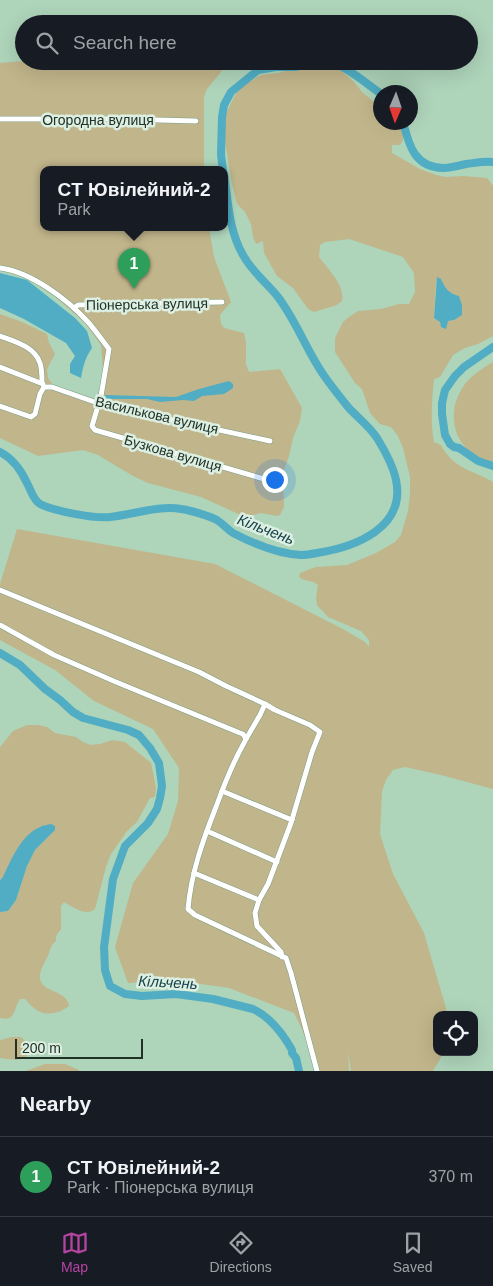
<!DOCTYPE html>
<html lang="en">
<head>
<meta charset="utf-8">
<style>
	body { margin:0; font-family:Arial,sans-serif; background:#242831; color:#f1f3f6 }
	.controls { position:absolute; right:15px; bottom:15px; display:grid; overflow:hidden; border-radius:10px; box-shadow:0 5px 20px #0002 }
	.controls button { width:45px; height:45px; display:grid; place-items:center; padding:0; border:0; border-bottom:1px solid #363941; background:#171b24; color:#f1f3f6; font:25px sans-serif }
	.compass { position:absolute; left:373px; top:85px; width:45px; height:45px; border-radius:50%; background:#171b24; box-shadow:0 5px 20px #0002; rotate:182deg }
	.scale { position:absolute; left:15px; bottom:12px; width:128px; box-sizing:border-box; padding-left:5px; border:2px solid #213126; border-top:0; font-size:14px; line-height:18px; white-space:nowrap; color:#213126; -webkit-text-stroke:4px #dcefe2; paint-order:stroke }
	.you { position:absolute; left:274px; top:479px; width:18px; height:18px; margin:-12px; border:4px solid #fff; border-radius:50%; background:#1a73e8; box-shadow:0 0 0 8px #1a73e833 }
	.badge { display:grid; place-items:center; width:32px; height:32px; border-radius:50%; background:#b444a1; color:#fff; font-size:16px; font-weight:700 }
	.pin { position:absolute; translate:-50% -41px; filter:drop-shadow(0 1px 2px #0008) }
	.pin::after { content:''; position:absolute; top:26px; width:18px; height:15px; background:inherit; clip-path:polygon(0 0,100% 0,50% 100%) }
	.popup { position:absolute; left:40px; top:166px; width:188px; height:65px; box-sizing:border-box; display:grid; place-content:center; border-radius:10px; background:#171b24; filter:drop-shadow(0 1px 4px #0005); font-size:16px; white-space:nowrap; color:#9ea1a6 }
	.popup b { font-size:19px; color:#f1f3f6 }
	.popup::after { content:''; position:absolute; left:50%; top:100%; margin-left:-10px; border:10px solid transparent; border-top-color:#171b24 }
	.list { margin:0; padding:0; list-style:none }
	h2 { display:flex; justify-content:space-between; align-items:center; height:65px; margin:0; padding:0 20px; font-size:21px }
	h2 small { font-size:16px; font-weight:400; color:#9ea1a6 }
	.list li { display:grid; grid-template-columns:32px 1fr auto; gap:15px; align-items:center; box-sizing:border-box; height:80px; padding:0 20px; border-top:1px solid #363941 }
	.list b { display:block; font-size:19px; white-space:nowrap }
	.list p { margin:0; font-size:16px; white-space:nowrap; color:#9ea1a6 }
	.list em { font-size:16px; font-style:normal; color:#9ea1a6 }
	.icon { flex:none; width:28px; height:28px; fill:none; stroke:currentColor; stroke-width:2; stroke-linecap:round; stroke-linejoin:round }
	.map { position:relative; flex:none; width:493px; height:1071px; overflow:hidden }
	.search { position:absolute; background:#171b24; box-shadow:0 5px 20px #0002; left:15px; right:15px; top:15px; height:55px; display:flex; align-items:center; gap:12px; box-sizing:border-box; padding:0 18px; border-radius:28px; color:#9ea1a6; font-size:19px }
	.sheet { height:145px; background:#171b24 }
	nav { display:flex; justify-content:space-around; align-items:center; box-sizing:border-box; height:70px; border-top:1px solid #363941; background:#171b24; font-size:14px; color:#9ea1a6 }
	nav a { display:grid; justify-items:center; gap:2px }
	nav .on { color:#b444a1 }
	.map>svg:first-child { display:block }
</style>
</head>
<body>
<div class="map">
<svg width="493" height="1071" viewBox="0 0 493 1071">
	<rect width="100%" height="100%" fill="#aed4ba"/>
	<!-- green -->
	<g fill="#c1b58b" fill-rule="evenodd">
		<path d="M24,61H230L207,89L204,97V170H44V228H209L214,257L231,302L220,315L221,324L224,328L244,333L246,342V364L249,372L280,369L302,408L300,421L293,438L289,456L283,473L284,507L280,515L277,516L261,513L245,517L201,497L148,483L133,476L98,455L83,450L38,456L0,438V314L22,322L47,334L49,343L55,354L47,369L48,378L53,385L98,400L103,371L101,345L85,323L57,298L29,279L0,270V63Z"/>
		<path d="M318,66L331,67L342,71L354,82L363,93L380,107V122L400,123C403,130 406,138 400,145H392V153L420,169L436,175L446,177L463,176L487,178L493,186V336L478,344L465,348L453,355L440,377L434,379C432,400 430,421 434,442L441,445C454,470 472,469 493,482V789L441,775L405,767L393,770L386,780L382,791L380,834L393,874L424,933L448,1015H437V1052H444L433,1071H351L348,1052L349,1071H315C312,1050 303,1031 294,1013L229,988L173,980L128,983L115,947L133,883L168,834L178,801L179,768L153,729L94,701L55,670L0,640V584L17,529L215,564L343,629L365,642L369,647V640L361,631L328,617L317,605L316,597L318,585C313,580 305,582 299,577L300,573L316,567L347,565L376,553L395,542L401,535L408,511L410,493V477L403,448L398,436L391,427L380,424L370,413L362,389L355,383L335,352V338L343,322L349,317L358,311L381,309L399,304H409L415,292L414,273L403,257L349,239L325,242L320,245L319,257C328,269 345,285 342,301L337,305L314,312L308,309L293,288L277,276L264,253L263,241L256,244L253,237L251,224L245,212L237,204L232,184L224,135V120L229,107L235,95L242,86L261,75L278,73L292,69ZM441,279L445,288L453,295L454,320L448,321L441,327L440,322L434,318L436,282Z"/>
		<path d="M493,362V449L492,451L493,452V464C456,454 442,415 465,384C472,375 483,368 493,362Z"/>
		<path d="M27,725H38L47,727L55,733L76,737L83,742L91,745L100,744L112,740L125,742L151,763L156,788L155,797L150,798L137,822L127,831L111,854L106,867L95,909C86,917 73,907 64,902L61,906V929L56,936V941C50,945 50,952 47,958C23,997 67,985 69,1006C60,1013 48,1016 38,1011C33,1008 29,1003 25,999H20C13,1008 17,1022 0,1018V912L8,911L16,900L27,866L35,850L55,830L0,880V747L13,731Z"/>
		<path d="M12,1037H21L27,1043V1056C20,1062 9,1059 0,1058V1040Z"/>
		<path d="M45,1064H65L79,1070V1071H26Z"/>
	</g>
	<!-- water -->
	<g fill="#50adc3">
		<path d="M0,273L27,280L75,318L87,331L92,348C85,358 83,367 81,378L70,373V364L75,356L66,343L24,319L0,308Z"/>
		<path d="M437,277L441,279C445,288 449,294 459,296L462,305V315L454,320L448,321L446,329L441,327L440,322L434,318Z"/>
		<path d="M229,381L233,384V388L224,394L202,396L194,401L183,400L160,402L147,399H106L105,395L176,397L199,389Z"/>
		<path d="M51,824L55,826V830L35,850L27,866L16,900L8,911L0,912V880L3,877C11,860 21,835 40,827C43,825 48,825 51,824Z"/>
	</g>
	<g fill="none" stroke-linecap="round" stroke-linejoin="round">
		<!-- river -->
		<g stroke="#50adc3" stroke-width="8">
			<path d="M326,61C346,65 364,82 380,93"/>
			<path d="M403,122C409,145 414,167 443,168C450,168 458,166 466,164C475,163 484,161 493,162"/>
			<path d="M223,170L221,155L222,117L224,105L231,92L258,70L276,67H295L323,61"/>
			<path d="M493,347L464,367L455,376L445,390L442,403V414L445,435L450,444L454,447L459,448L478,461L493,466"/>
			<path d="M0,452C12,458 21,470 27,483C31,490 33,500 40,504C54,511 95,519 110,517C131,515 160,505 181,509C189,510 210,516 217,520C223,524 227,529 233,533C254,544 277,554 301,555C306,555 312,554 317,553C355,547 406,528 396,480C393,465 385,451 377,438C369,426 357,417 348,407C340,397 332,387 325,377C307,352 297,322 278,297C267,283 252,272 243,255C229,231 228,201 224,174"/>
			<path d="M0,653L20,665L45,689L60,700L73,712L83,718L128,730L139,735L150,748L159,763L162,786L160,798L157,809L148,823L125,846L113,879L104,947L105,970L110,986L125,994L142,996L176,994L213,999L253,1009C270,1017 283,1034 292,1050V1053L296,1058L299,1071"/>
		</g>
		<defs>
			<g id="street">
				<path d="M0,119H120L196,121"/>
				<path d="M0,268C31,272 67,299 88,322C95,330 102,340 109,349L101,396L92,426L95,430L278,483"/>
				<path d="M74,308L78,305L119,304L222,302"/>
				<path d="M0,336C14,341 35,347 40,363C42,369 42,377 42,383"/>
				<path d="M0,367L43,384"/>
				<path d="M44,387H52L103,405L270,441"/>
				<path d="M0,406L31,417L35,414L40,394L44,387"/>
				<path d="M0,590L199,672L226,686L265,704L275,710L310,725L320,732L312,752L291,823L268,884L259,900L255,913L257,926L281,952L282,957"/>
				<path d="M0,625L54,655L116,682L240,733L243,734L246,739L244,743C232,764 224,785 216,807C203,840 191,873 188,909L195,915L286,958L291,973L317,1071"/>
				<path d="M246,739L260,715L265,704"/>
				<path d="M222,791L292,820"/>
				<path d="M207,831L277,862"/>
				<path d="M194,873L259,900"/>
			</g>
		</defs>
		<!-- street casing -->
		<use href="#street" stroke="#799d84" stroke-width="6"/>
		<!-- street -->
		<use href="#street" stroke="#fff" stroke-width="5"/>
	</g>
	<g text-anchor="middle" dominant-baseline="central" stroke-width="5" stroke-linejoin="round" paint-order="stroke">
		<!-- street labels -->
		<g font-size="14" fill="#213126" stroke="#dcefe2">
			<text x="98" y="120">Огородна вулиця</text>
			<text transform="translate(147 304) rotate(-1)">Піонерська вулиця</text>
			<text transform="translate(157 415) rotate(13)">Василькова вулиця</text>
			<text transform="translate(173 453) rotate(16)">Бузкова вулиця</text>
		</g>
		<!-- water labels -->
		<g font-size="15" font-style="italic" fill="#18434c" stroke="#dcefe2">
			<text transform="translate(266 529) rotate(21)">Кільчень</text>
			<text transform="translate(168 982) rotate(3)">Кільчень</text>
		</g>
	</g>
</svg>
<div class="controls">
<button><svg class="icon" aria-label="locate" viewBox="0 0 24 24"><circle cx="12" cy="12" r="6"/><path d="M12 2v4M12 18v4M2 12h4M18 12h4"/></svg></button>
</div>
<svg class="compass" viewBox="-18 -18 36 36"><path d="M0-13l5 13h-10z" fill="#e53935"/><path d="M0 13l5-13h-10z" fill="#9ea1a6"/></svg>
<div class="scale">200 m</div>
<div class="you"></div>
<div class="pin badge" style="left:134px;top:289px;background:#2e9e5b">1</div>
<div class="popup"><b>СT Ювілейний-2</b>Park</div>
<div class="search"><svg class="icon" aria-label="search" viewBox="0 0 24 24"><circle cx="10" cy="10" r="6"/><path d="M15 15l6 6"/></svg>Search here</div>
</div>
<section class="sheet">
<h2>Nearby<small></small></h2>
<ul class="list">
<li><span class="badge" style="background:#2e9e5b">1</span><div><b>СT Ювілейний-2</b><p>Park · Піонерська вулиця</p></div><em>370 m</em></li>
</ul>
</section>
<nav>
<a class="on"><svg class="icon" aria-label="map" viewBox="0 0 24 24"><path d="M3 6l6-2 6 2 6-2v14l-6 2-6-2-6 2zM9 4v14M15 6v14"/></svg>Map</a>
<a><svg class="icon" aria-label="directions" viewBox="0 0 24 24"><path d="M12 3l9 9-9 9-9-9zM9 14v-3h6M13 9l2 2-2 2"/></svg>Directions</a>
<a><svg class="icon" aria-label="saved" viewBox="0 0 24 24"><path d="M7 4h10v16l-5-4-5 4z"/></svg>Saved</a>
</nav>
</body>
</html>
